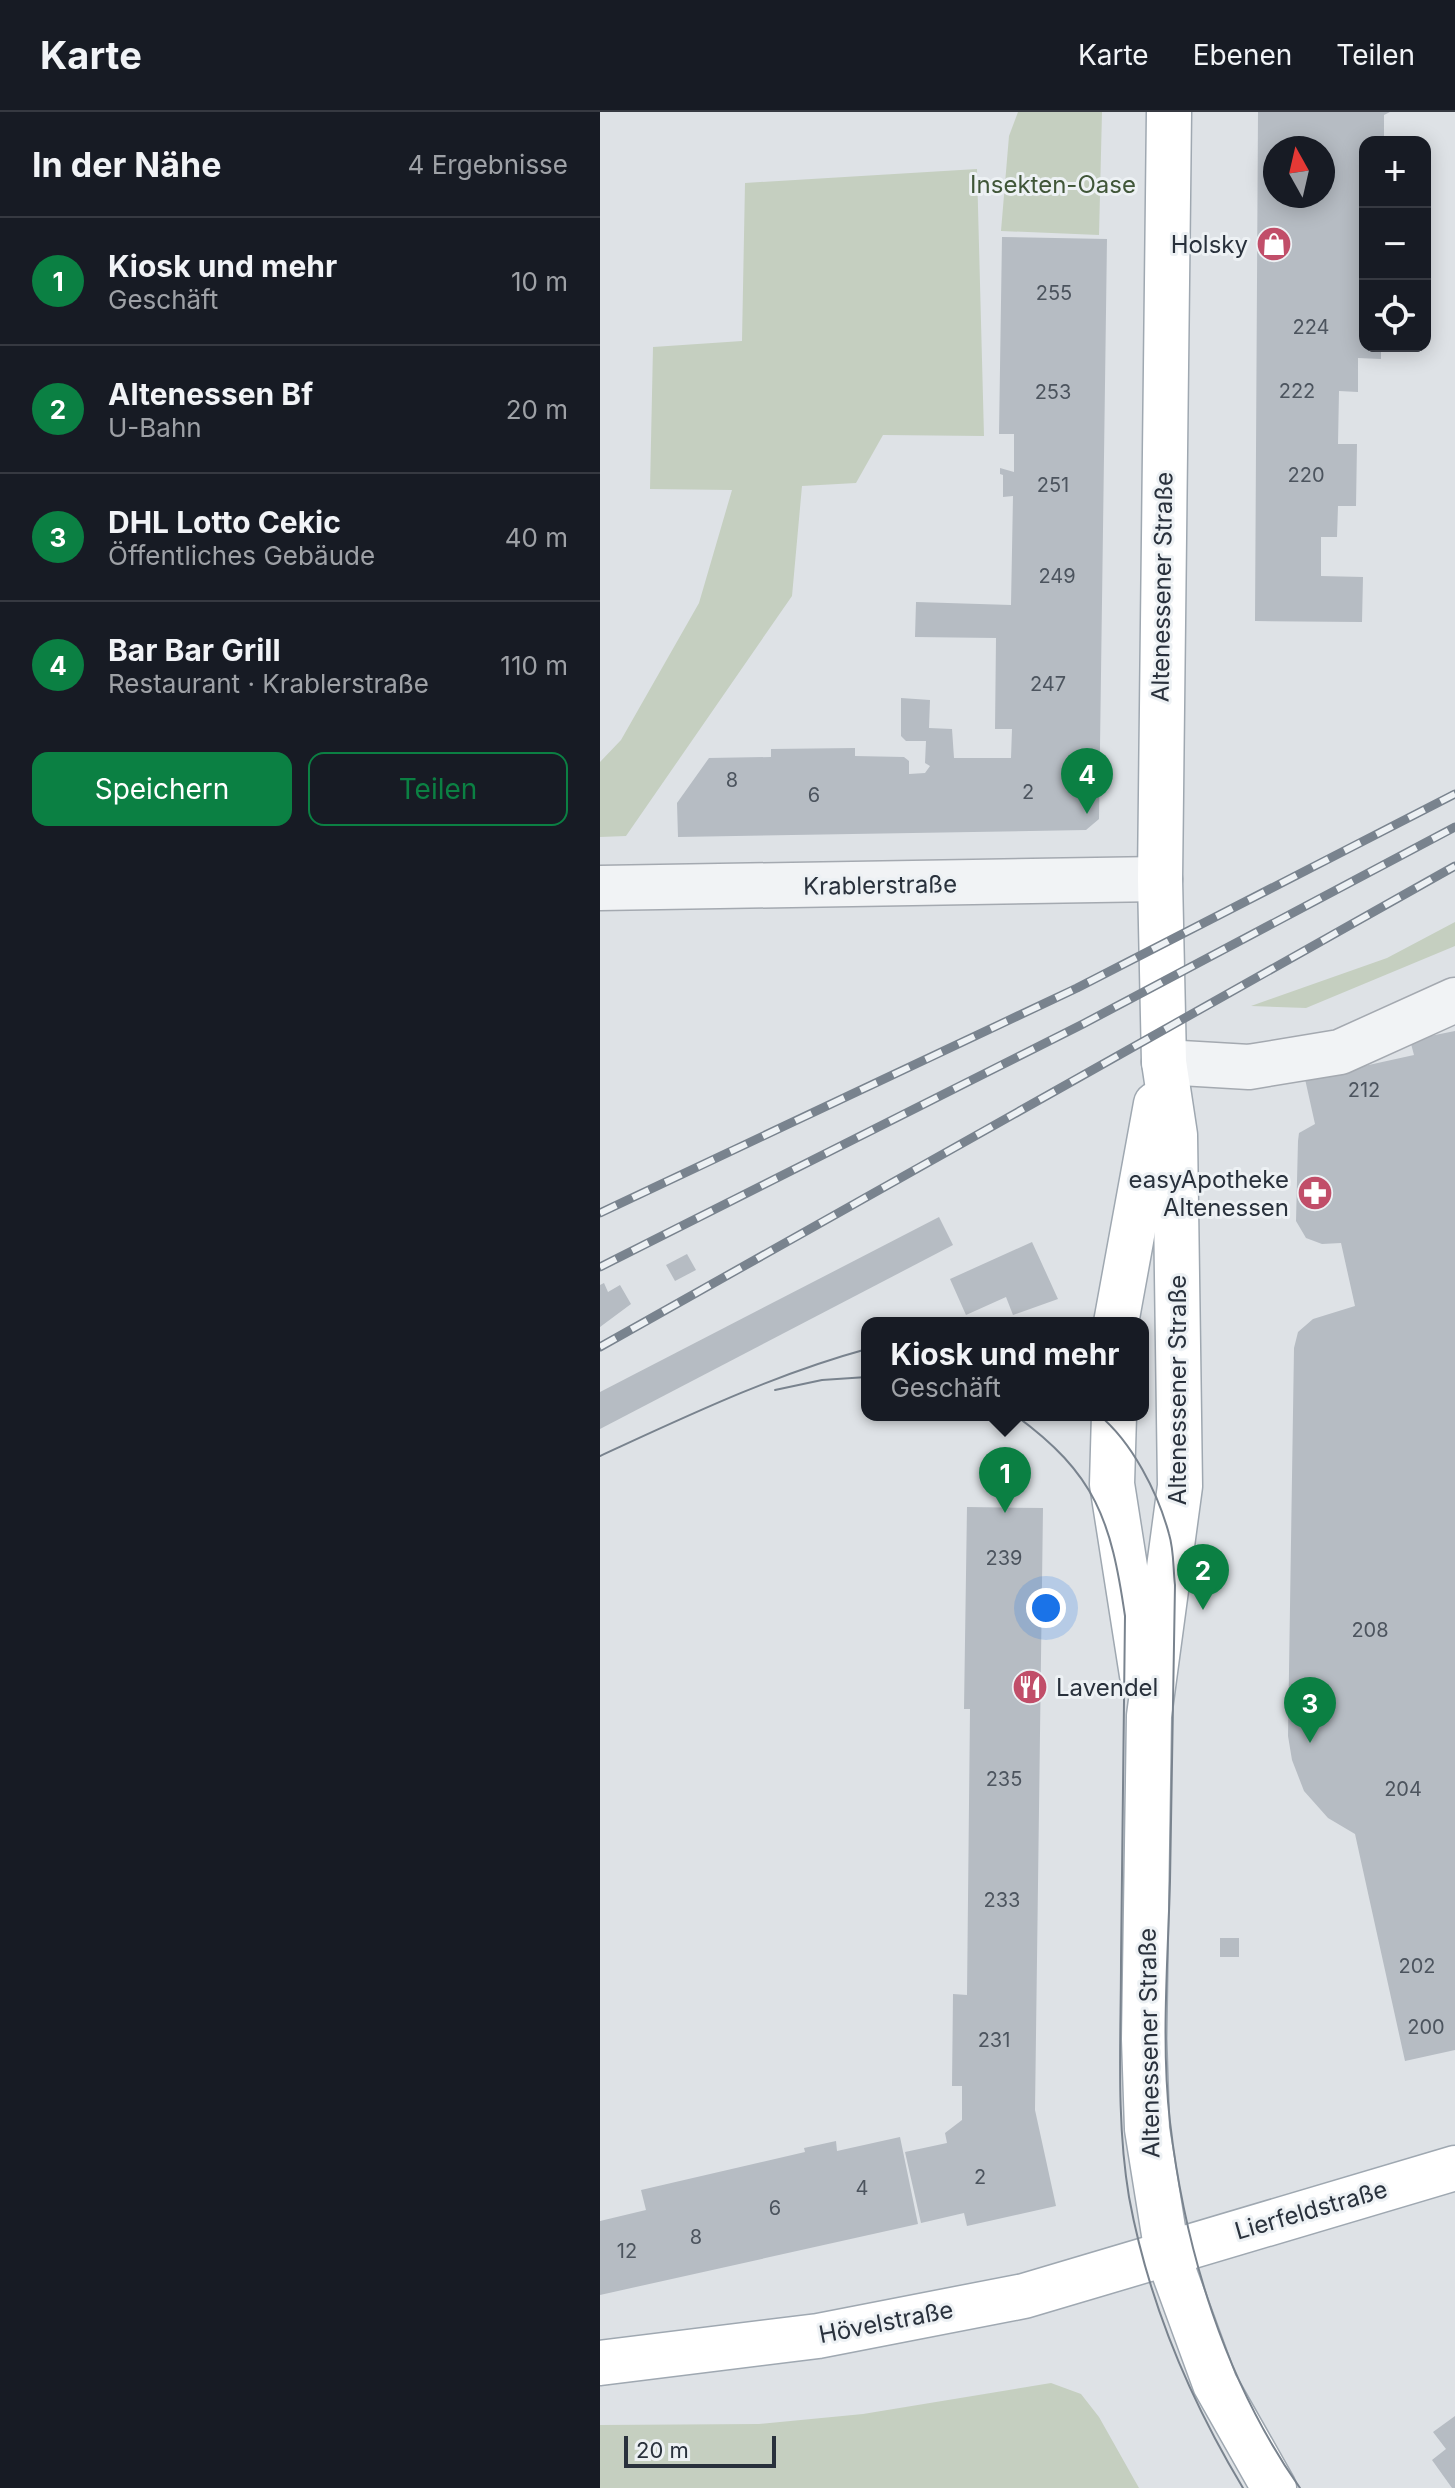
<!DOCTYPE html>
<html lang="de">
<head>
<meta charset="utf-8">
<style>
	body { margin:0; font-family:Inter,sans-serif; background:#242831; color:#f1f3f6 }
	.controls { position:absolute; right:24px; top:24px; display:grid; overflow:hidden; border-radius:16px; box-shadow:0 4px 20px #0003 }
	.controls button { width:72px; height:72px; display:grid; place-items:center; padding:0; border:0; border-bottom:2px solid #363941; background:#171b24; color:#f1f3f6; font:40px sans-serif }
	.compass { position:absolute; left:663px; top:24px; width:72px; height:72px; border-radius:50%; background:#171b24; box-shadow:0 4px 20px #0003; rotate:352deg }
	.scale { position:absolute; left:24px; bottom:20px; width:152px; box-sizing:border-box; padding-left:8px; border:4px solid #29313c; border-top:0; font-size:22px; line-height:28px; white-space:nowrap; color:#29313c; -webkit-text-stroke:6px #edf1f4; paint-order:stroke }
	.you { position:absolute; left:446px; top:1496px; width:28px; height:28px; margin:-20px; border:6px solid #fff; border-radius:50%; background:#1a73e8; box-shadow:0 0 0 12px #1a73e833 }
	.badge { display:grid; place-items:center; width:52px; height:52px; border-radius:50%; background:#0b8043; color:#fff; font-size:26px; font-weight:700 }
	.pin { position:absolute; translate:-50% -66px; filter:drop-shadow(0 2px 4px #0008) }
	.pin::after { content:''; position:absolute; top:42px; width:28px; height:24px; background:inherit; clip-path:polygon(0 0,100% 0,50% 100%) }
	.popup { position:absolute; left:261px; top:1205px; width:288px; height:104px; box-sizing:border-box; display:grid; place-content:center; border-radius:16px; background:#171b24; filter:drop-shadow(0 2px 6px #0005); font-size:26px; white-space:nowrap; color:#9ea1a6 }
	.popup b { font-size:30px; color:#f1f3f6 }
	.popup::after { content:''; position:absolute; left:50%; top:100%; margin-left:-16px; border:16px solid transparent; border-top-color:#171b24 }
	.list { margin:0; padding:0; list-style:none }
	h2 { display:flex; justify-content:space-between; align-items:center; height:104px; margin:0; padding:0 32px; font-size:34px }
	h2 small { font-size:26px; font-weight:400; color:#9ea1a6 }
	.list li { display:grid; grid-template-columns:52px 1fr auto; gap:24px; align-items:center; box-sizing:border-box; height:128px; padding:0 32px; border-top:2px solid #363941 }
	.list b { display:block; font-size:30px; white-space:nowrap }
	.list p { margin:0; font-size:26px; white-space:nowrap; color:#9ea1a6 }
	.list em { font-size:26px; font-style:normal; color:#9ea1a6 }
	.actions { display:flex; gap:16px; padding:24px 32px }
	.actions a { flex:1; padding:18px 0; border:2px solid #0b8043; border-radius:16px; text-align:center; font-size:28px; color:#0b8043 }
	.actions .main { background:#0b8043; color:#fff }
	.icon { flex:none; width:44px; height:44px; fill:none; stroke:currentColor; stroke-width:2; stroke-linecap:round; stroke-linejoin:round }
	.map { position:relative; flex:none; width:855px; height:2376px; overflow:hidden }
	header { display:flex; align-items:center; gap:48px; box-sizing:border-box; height:112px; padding:0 40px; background:#171b24; border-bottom:2px solid #363941 }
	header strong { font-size:38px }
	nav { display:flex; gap:44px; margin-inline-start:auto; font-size:28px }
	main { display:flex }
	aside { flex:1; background:#171b24 }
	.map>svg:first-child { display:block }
</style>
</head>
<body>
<header>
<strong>Karte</strong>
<nav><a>Karte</a><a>Ebenen</a><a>Teilen</a></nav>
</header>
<main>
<aside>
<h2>In der Nähe<small>4 Ergebnisse</small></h2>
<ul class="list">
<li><span class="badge">1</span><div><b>Kiosk und mehr</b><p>Geschäft</p></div><em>10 m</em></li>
<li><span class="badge">2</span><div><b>Altenessen Bf</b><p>U-Bahn</p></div><em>20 m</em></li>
<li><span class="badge">3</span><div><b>DHL Lotto Cekic</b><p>Öffentliches Gebäude</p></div><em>40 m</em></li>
<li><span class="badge">4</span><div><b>Bar Bar Grill</b><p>Restaurant · Krablerstraße</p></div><em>110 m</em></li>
</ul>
<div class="actions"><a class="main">Speichern</a><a>Teilen</a></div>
</aside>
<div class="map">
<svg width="855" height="2376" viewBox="0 0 855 2376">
	<rect width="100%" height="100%" fill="#dee2e6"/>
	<!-- green -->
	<g fill="#c5cfc0">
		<path d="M418,0H502L499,123L401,119L409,24Z"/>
		<path d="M377,57L384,324L283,323L256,371L202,374L192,484L26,724L0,725V650L21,628L99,491L132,378L50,377L53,235L142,229L145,71Z"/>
		<path d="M855,810V834L706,896L651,894L787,846Z"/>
		<path d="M451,2271L481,2282L499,2305L539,2376H0V2313L159,2312L263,2302Z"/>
	</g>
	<!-- building -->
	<g fill="#b6bcc3" fill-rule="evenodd">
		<path d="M658,0H790L784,3V30H765V141L759,140V196H765V234H781V247L758,246V280L739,279L738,332H757L756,394H738L737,425H721V464L763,465L762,510L655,509ZM675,36H723V84H675Z"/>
		<path d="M402,125L507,127L499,707L486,718L78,725L77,691L109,646L171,645V637L255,636V644L304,645L309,649V662L325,661L330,654L325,651L326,629H306L301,624V586L330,588L329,616L352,617L354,646H411L412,617H395L396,526L315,525L316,490L411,493L413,384L403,385V363L400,362V356L414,360V322H399Z"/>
		<path d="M855,919V1938L805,1949L755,1722L728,1706L704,1679L692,1648L688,1624L694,1236L698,1220L713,1207L755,1194L741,1131L722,1132L706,1126L696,1109L698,1029L699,1021L715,1012L705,967L814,943L810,928Z"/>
		<path d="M339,1105L353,1133L0,1317V1280Z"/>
		<path d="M432,1130L458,1187L413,1203L406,1185L366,1203L350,1167Z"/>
		<path d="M87,1142L96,1158L75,1169L66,1153Z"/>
		<path d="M4,1171L8,1180L20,1173L31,1192L0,1215V1173Z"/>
		<path d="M367,1395L443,1396L435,1998L456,2094L367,2114L364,2101L321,2111L305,2040L347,2031L345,2021L362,2008V1974H352L353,1882L367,1883L370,1597H364Z"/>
		<rect x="620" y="1826" width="19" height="19"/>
		<path d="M300,2025L318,2112L0,2183V2109L46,2098L41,2078L205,2040L204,2036L236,2029L237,2039Z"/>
		<path d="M855,2304V2376H852L832,2348L846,2337L833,2320Z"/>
	</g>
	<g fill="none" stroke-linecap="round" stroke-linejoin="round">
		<defs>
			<g id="minor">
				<path d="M0,776L560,767"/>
				<path d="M564,950L649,955L740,940L855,888"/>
			</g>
			<g id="major">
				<path d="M569,0L560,767L564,950L575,1023L580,1374L549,1604L544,1927L547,2017L567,2141L615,2272L674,2376"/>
				<path d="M516,1211L556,992"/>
				<path d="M514,1303L512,1372L542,1563"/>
				<path d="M0,2251L218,2224L424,2184L855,2056"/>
			</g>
		</defs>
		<!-- minor casing -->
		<use href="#minor" stroke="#a4a9b0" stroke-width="47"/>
		<!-- major casing -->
		<use href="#major" stroke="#9fa8b1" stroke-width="47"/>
		<!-- minor -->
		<use href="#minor" stroke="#f1f3f5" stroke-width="44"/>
		<!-- major -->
		<use href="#major" stroke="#fff" stroke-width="44"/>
		<!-- tram -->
		<g stroke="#79838e" stroke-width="2">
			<path d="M175,1278L222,1268L267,1265"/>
			<path d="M415,1303C496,1362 511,1408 525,1504C523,1619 522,1734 521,1849C521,1927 516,2008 529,2085C548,2188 589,2286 643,2376"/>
			<path d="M499,1303C532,1330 558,1381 569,1422C574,1438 573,1456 575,1473C574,1571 572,1670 570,1769C568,1848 561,1931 570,2010C585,2139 625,2269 700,2376"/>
			<path d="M0,1344C87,1304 175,1262 267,1237"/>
		</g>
		<defs>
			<g id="rail">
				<path d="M0,1101L477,876L855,682"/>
				<path d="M0,1155L483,912L855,715"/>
				<path d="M0,1235L855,754"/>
			</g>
		</defs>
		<!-- rail casing -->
		<use href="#rail" stroke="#79838e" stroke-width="9"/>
		<!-- rail -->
		<use href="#rail" stroke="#edf1f4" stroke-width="6" stroke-dasharray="18" stroke-linecap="butt"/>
	</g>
	<!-- icons -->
	<defs>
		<symbol id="shop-disc" viewBox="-11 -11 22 22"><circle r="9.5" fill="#c14e69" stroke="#edf1f4"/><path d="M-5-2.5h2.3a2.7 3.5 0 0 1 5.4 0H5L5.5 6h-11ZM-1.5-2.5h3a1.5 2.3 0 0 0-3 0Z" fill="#fff"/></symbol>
		<symbol id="pharmacy-disc" viewBox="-11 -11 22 22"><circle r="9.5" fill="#c14e69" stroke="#edf1f4"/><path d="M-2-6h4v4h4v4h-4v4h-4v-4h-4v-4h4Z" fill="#fff"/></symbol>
		<symbol id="restaurant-disc" viewBox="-11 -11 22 22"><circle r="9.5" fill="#c14e69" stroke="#edf1f4"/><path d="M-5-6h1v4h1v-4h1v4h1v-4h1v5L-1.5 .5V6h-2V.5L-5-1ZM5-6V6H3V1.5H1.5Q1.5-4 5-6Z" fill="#fff"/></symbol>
	</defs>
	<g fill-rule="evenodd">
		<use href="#shop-disc" x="654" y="112" width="40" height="40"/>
		<use href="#pharmacy-disc" x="695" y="1061" width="40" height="40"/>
		<use href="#restaurant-disc" x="410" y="1555" width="40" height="40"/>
	</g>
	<g text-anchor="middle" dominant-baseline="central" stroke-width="6" stroke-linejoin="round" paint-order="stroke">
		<!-- number labels -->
		<g font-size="20" fill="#4c545e">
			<text x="454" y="181">255</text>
			<text x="711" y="215">224</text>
			<text x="697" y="279">222</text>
			<text x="453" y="280">253</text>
			<text x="706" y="363">220</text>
			<text x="453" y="373">251</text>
			<text x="457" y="464">249</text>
			<text x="448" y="572">247</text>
			<text x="132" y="668">8</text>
			<text x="428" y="680">2</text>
			<text x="214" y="683">6</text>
			<text x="764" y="978">212</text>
			<text x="404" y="1446">239</text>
			<text x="770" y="1518">208</text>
			<text x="404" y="1667">235</text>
			<text x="803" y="1677">204</text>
			<text x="402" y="1788">233</text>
			<text x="817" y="1854">202</text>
			<text x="826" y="1915">200</text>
			<text x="394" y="1928">231</text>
			<text x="380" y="2065">2</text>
			<text x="262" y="2076">4</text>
			<text x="175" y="2096">6</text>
			<text x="96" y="2125">8</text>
			<text x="27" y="2139">12</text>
		</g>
		<!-- park labels -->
		<g font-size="24" fill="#405638" stroke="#edf1f4">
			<text x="453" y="72">Insekten-Oase</text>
		</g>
		<!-- poi labels -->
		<g font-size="24" fill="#29313c" stroke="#edf1f4" text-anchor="end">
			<text x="648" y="132">Holsky</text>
			<text x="689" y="1067">easyApotheke<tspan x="689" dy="28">Altenessen</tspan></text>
			<text x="456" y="1575" text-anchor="start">Lavendel</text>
		</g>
		<!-- street labels -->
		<g font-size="24" fill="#29313c" stroke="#edf1f4">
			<text transform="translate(562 475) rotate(-89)">Altenessener Straße</text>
			<text transform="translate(280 773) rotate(-1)">Krablerstraße</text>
			<text transform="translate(577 1278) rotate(-90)">Altenessener Straße</text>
			<text transform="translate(549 1931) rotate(-91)">Altenessener Straße</text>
			<text transform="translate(711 2098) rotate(-16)">Lierfeldstraße</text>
			<text transform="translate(286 2210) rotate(-11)">Hövelstraße</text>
		</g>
	</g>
</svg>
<div class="controls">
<button>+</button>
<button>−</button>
<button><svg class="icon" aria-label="locate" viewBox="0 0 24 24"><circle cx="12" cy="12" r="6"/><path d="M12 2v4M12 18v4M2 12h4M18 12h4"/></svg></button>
</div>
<svg class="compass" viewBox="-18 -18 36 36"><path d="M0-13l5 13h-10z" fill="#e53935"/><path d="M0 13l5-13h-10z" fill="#9ea1a6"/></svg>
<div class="scale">20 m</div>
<div class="you"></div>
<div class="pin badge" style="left:405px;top:1401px">1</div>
<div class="popup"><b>Kiosk und mehr</b>Geschäft</div>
<div class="pin badge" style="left:603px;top:1498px">2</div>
<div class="pin badge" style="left:710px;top:1631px">3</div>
<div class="pin badge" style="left:487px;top:702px">4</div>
</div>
</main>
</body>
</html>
